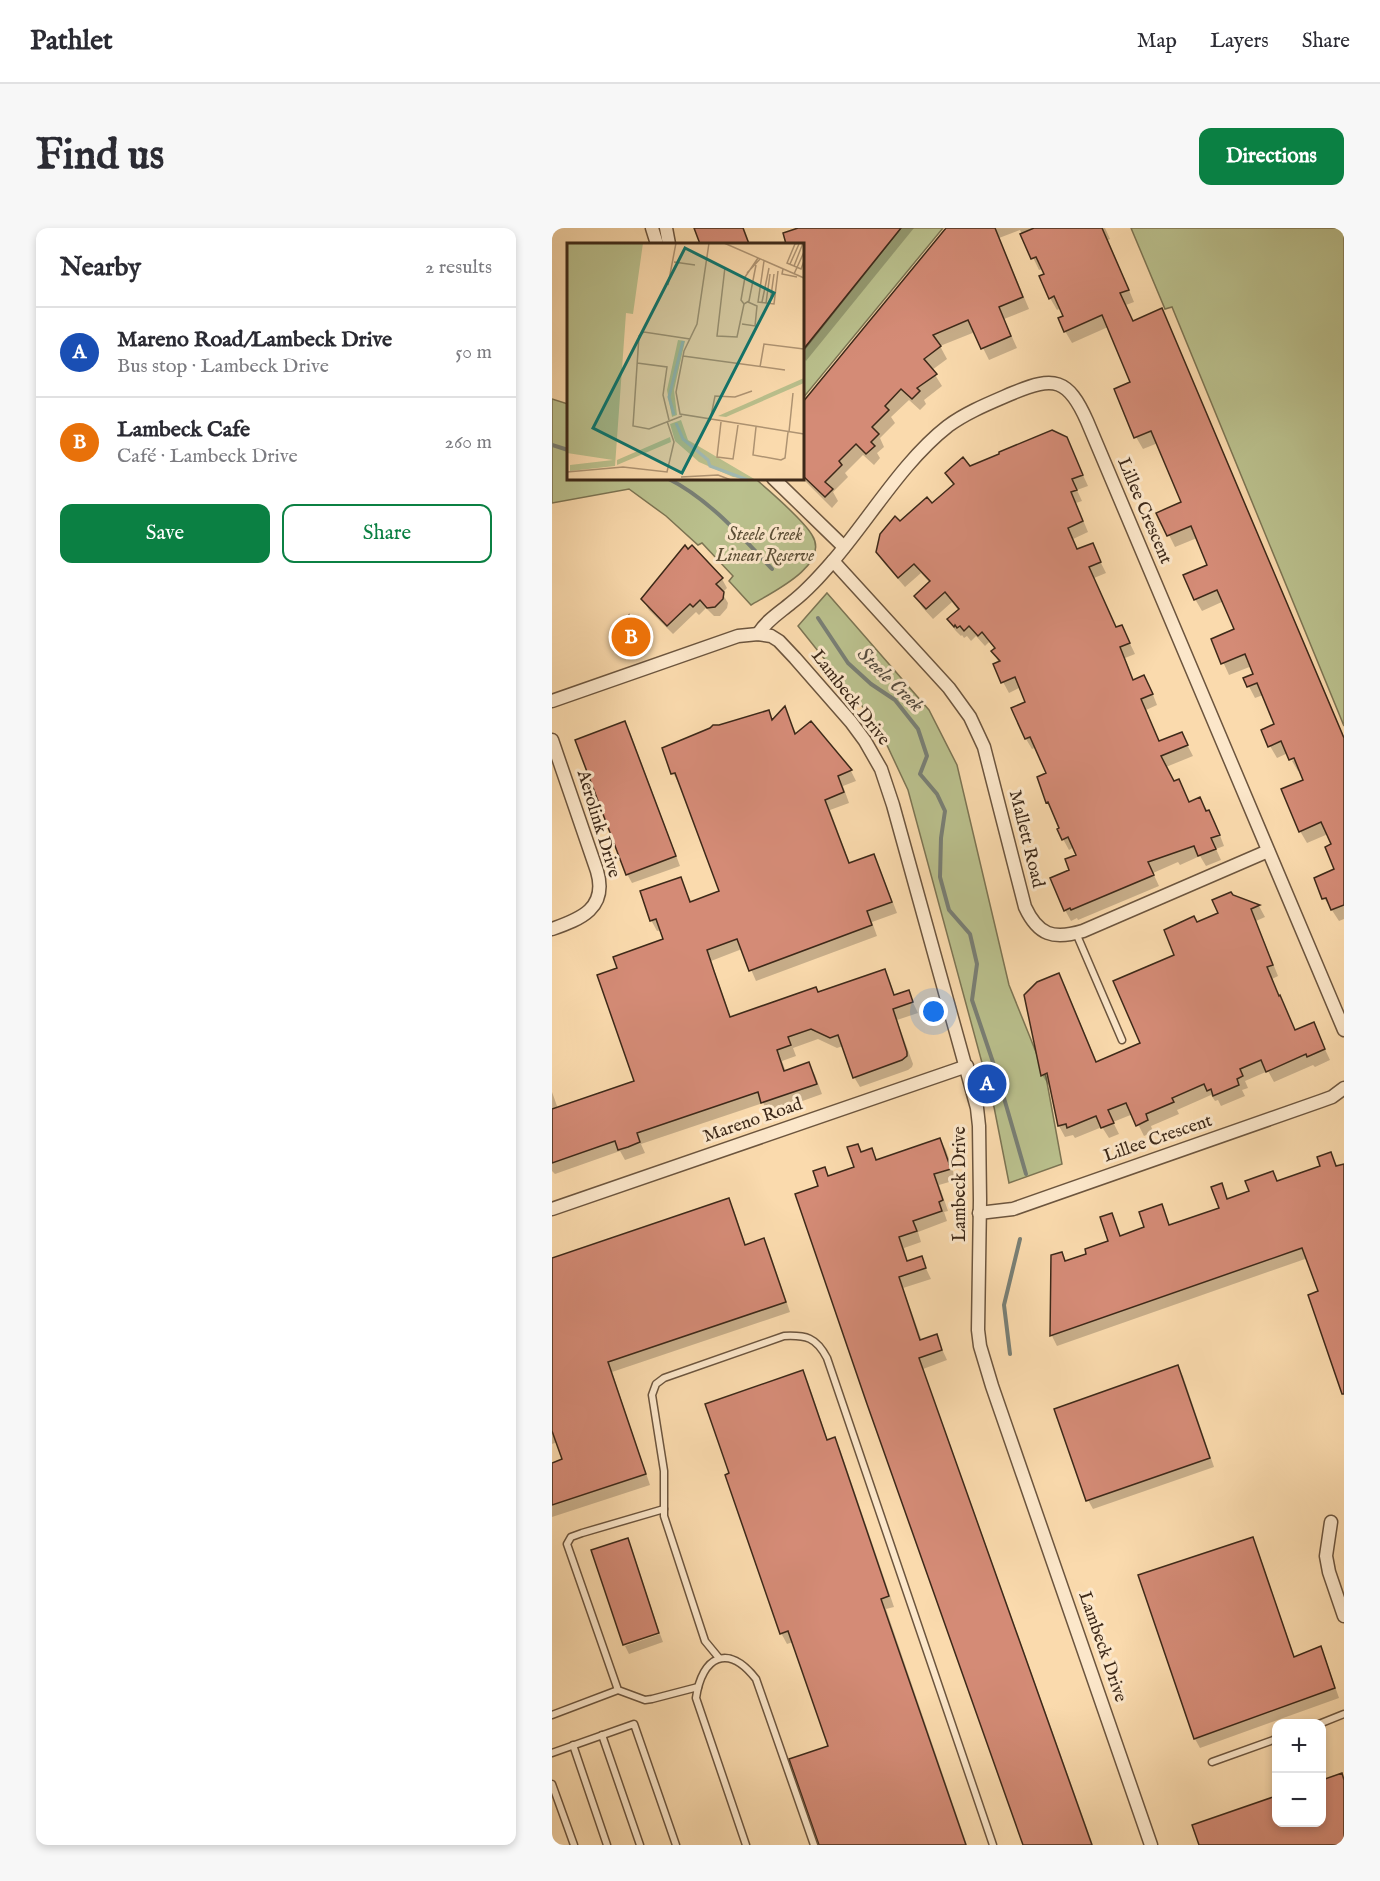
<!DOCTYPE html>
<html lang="en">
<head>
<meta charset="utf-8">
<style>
	body { margin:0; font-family:"IM FELL English",serif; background:#f7f7f7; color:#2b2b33 }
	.controls { position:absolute; right:18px; bottom:18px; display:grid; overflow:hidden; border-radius:12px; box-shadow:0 3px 9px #0003 }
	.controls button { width:54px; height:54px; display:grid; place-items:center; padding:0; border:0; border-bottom:2px solid #e1e1e2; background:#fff; color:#2b2b33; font:30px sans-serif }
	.you { position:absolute; left:382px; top:784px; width:21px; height:21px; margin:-15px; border:4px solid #fff; border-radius:50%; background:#1a73e8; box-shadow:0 0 0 9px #1a73e833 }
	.badge { display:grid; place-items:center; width:39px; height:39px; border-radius:50%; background:#0b8043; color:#fff; font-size:20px; font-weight:700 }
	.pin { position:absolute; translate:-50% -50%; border:3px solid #fff; box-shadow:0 2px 6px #0006 }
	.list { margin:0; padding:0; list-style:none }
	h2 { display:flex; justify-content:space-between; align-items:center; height:78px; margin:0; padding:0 24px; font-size:26px }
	h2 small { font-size:20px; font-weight:400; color:#7c7c81 }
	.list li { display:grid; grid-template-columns:39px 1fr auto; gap:18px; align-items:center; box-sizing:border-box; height:90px; padding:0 24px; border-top:2px solid #e1e1e2 }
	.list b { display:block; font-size:22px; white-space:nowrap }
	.list p { margin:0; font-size:20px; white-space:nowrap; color:#7c7c81 }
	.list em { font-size:20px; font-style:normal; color:#7c7c81 }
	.actions { display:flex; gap:12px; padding:18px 24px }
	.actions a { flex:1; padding:14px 0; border:2px solid #0b8043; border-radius:12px; text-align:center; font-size:21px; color:#0b8043 }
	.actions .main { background:#0b8043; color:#fff }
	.map { position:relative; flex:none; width:792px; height:1617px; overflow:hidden; border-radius:12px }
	header { display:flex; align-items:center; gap:36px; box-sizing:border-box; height:84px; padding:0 30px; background:#fff; border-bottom:2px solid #e1e1e2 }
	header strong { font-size:28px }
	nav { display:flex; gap:33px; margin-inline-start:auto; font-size:21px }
	.intro { display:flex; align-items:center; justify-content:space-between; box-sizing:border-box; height:144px; padding:0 36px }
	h1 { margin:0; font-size:42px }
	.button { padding:15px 27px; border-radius:12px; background:#0b8043; color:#fff; font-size:21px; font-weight:700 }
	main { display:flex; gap:36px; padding:0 36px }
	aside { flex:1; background:#fff; border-radius:12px; box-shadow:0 3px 9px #0003 }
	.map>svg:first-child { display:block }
</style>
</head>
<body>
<header>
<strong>Pathlet</strong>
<nav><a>Map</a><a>Layers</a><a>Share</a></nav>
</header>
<div class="intro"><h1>Find us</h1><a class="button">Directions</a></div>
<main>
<aside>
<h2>Nearby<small>2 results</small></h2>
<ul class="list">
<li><span class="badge" style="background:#1a4fb4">A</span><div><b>Mareno Road/Lambeck Drive</b><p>Bus stop · Lambeck Drive</p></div><em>50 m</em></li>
<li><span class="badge" style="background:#e8710a">B</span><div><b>Lambeck Cafe</b><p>Café · Lambeck Drive</p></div><em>260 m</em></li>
</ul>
<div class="actions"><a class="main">Save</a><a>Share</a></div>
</aside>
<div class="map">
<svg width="792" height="1617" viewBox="0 0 792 1617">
	<rect width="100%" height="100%" fill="#fadaad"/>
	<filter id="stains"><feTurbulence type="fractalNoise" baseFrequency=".00333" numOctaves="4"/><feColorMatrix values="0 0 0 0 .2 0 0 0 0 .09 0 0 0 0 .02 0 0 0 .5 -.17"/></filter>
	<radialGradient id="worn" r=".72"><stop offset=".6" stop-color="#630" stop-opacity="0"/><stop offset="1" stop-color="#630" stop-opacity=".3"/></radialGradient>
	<!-- green -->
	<g fill="#bac08d" stroke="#7c7453" stroke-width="1.5">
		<path d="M349,0H391L251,170V123Z"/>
		<path d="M579,0H792V498L620,79L613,81Z"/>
		<path d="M0,171L16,176V250L204,251C219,265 250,290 260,307C279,337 219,365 199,377L177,353L181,348L150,315L146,317L114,288L77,261L0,275Z"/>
		<path d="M275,365L377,482L405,537L457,757L494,849L510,936L457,955L442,879L356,562L326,498L246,398Z"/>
	</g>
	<!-- shadow -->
	<g fill="#0003">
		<path d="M144,0H192L198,16H149Z"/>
		<path d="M251,0H362L254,133L250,127V16H236L232,6Z"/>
		<path d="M396,0H553L558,11L556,12L582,74L574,77L581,94H616L792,509V691L787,693L772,670L784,642L781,617L776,606L755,615L748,603L753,553L749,542L746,543L740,533L749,528L736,525L725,530L718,518L724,497L711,467L703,470L693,451L703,447L700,438L677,447L661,412L684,402L672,373L650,383L643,371L657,338L645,310L623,319L606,285L631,275L606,215L591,221L584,209L580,155L556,99L520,115L513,103V88L509,80L505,82L498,70L491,41L487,42L468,2L447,10L477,81L452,91L465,120L437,132L423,104L388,118L395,131L380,142L390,158L372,172L374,176L368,182L357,172L339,189L343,195L328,210L332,219L325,225L328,230L322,237L311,227L293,245L296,249L281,264L286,273L280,280L250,250V176Z"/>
		<path d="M514,210L536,258L525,262L530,273L524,275L536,304L521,311L526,323L540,317L554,345L542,350L564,401L570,399L583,426L573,430L582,453L598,459L605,477L594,482L608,515L629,505L641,528L614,539L622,554L626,553L638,575L648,571L663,594L672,618L664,621L669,632L654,638L648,628L628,637L626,634L601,645L607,658L526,692L525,690L519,693L513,682L519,643L526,627L522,619L517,622L511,611L509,601L495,574L487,550L496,546L485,519L480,521L474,511L475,475L469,459L457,465L451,454L447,435L441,423L443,421L437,414L433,418L424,408L419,413L415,408L412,410L410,407L409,408L403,402L397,391L407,383L400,374L381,391L370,379L364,368L378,355L369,345L353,359L332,335L325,324L348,295L380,277L402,258L395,245L418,240Z"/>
		<path d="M136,323L170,351L175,360L170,365L176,375L175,380L168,388H162L154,380L147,387L144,384L121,406L97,382L92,373Z"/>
		<path d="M80,395L90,423L79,427L76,421Z"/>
		<path d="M233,481L245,507L259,495L299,543L304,553L291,558L297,575L278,582L298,636L321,628L327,638L345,685L320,694L325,708L204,753L190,721L159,733L179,790L266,766L332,743L338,753L343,768L356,764L366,785L345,792L361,836L360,839L356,842L308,859L302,849L291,818L285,820L266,811L241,820L244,828L230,833L234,844L257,836L263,847L270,866L217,885L211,875L89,916L93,925L73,932L68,923L3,946L0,943V864L6,881L84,854L67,741L113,712L110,702L105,703L99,692L128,651L140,675L169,664L129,555L127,556L121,545L167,498L216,484L221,492Z"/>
		<path d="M73,495L78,504L128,638L80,655L75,646Z"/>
		<path d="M680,668L707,678L713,689L704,693L726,748L720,751L728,770L744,803L761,796L778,832L763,839L761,837L722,854L716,843L693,853L696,860L690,862L693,868L669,878L666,872L663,873L659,867L625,882L627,886L599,898L601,904L592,908L581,886L561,894L567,906L557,910L550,899L523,910L521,907L513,909L507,898L499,857L497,858L490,847L506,747L513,758L545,835L590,816L624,728L645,695L668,686Z"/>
		<path d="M388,911L394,922L404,952L387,957L396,983L392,984L395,993L366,1004L369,1014L352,1020L356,1034L369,1030L379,1051L351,1060L370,1113L384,1108L395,1132L371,1141L541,1617H473L268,959L272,941L277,949L304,940L305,917L310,925L320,922L326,933Z"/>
		<path d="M778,926L786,939L792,937V1166L758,1068L767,1064L756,1030L505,1118L500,1108V1029L509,1026L514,1035L536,1027L558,1014L559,987L569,1009L594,1000L609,978L618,998L668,981L669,957L677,972L770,939Z"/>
		<path d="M176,972L182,982L194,1018L212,1012L217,1022L238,1084L60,1144L98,1257L0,1289V1236L11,1232L5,1214L0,1216V1032Z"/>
		<path d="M626,1139L631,1148L662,1239L541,1281L536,1272Z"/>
		<path d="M250,1144L256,1154L276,1213L282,1211L288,1221L342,1379L334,1381L415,1617H268L277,1518L241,1414L235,1416L229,1405L179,1246Z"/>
		<path d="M700,1311L705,1320L743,1430L768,1420L773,1429L787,1470L648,1520L643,1511L588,1348Z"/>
		<path d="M75,1312L80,1321L107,1403L72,1415Z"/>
		<path d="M108,1406L111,1414L77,1426L73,1418Z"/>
		<path d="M789,1547L792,1552V1617H649L642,1598L724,1569V1594H770V1554Z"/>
	</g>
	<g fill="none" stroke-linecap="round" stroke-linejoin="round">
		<!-- stream -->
		<g stroke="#797f75" stroke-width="4">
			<path d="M0,217L16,222"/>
			<path d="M115,250C157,271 189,308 220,341"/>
			<path d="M266,390L296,435L319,456L343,472L366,501L375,528L368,546L385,566L393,583L389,610L388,649L397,682L418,706L425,736L420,772L445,846L474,946"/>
			<path d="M458,1126L452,1077L468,1011"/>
		</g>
	</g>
	<!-- building -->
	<g fill="#d48b76" stroke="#3d2919" stroke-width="1.5">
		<path d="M142,0H191L197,16H148Z"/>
		<path d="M246,0H349L250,123V16H234L231,5Z"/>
		<path d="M394,0H443L471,69L447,79L459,108L429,121L416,92L381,107L389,118L372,131L385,146L365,160L368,163L360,171L349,161L333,178L337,182L320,199L327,206L319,214L323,218L314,226L304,216L287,233L290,237L273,254L281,261L273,269L250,247V175Z"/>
		<path d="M482,0H550L577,62L568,65L581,93L610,80L792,510V677L779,682L774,670L770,671L762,650L782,641L773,619L779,616L769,594L747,604L729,561L751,552L742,530L737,532L729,513L716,519L709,502L722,496L705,455L695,459L691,450L701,446L693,426L669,436L659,411L682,401L665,362L642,372L631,347L655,337L639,298L615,308L604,285L629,274L599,203L582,210L562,161L578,154L550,87L512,104L506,90L511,88L502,68L497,71L487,48L492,46L484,29L479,31L468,6Z"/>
		<path d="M500,202L515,209L531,247L520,251L525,262L519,264L531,293L516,300L525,321L541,315L549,334L537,339L564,399L570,397L578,415L568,419L581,452L592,447L601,466L589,471L607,513L630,504L636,517L609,528L622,553L627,551L637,574L648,569L654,583L657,582L668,607L659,610L664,621L646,628L642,618L596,634L602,647L519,682L518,680L512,683L498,650L517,642L513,631L524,627L516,609L510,612L505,601L507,600L496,574L494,575L485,549L494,545L478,509L473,511L459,480L473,474L463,449L449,455L441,436L448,433L439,423L443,420L430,404L426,408L417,398L412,403L408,398L405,400L403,397L402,399L395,391L407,381L393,364L374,381L362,368L378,353L362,336L346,350L324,324L328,306L343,288L348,293L375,269L380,275L402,256L393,245L411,229L418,238L447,226V224Z"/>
		<path d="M133,317L136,321L140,317L171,350L164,356L172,364L171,371L163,379L155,380L148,372L141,379L138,376L115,398L89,371Z"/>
		<path d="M77,387L88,417L74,422L68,406L70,405L68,399Z"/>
		<path d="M233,478L243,506L259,493L300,542L286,548L292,564L273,572L297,635L322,626L340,674L315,683L320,697L197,743L185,711L155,722L162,743L178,789L264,759L266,764L333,741L342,767L357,762L361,774L341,781L355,824V828L350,832L301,850L286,807L278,810L259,801L236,809L239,817L225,822L232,843L257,834L265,856L209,875L206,864L85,905L88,914L76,919L66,922L63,913L0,935V881L82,853L45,747L65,740L61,729L111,711L104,691L98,693L88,663L129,649L138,674L167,663L123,545L119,546L110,520L158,500L161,497H167L217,482L220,492Z"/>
		<path d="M73,493L124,628L74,647L23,512Z"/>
		<path d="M679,664L681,667L708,677L699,681L721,737L715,739L727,768L728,767L743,802L762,794L773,821L755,829L754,826L714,844L709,832L688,841L691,848L685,851L687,857L661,868L659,861L655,863L652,856L620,870L622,874L594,886L596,892L584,898L574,875L556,882L562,895L549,900L544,888L515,900L514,896L506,898L495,845L489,848L472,767L485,754L507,745L544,834L588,815L561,753L622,727L612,702L642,688L645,694L666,685L660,672Z"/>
		<path d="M388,910L399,941L382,946L391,972L387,974L390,983L361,993L365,1003L347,1009L355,1033L370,1028L374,1040L347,1049L368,1112L385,1106L390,1122L367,1130L540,1617H471L315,1176L243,966L266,958L261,943L273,939L276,948L302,939L295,919L306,916L309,924L320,920L324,932Z"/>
		<path d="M779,924L784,938L792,936V1166H790L756,1067L766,1063L750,1020L498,1108L499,1027L510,1024L513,1033L534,1026L533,1021L556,1013L548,989L560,985L568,1008L592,999L587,984L610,976L617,997L667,980L659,959L670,955L675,971L697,963L693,953L721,943L725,953L768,938L765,929Z"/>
		<path d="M177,970L193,1017L212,1010L234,1074L56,1134L94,1246L0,1277V1235L10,1231L0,1203V1030Z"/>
		<path d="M626,1137L658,1230L534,1273L502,1181Z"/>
		<path d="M251,1142L275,1212L283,1209L337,1368L329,1371L414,1617H267L237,1531L276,1518L236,1403L228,1406L173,1247L177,1245L153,1176Z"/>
		<path d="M701,1309L742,1429L769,1418L783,1460L642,1511L586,1347Z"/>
		<path d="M76,1310L107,1405L71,1417L39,1322Z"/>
		<path d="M790,1545L792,1552V1617H647L640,1597L724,1568V1594H770V1552Z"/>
	</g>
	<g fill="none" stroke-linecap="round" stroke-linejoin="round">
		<defs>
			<g id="lane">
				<path d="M524,705L570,812"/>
				<path d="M112,1281L30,1305L19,1309L15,1316L66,1462L93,1472L100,1471L146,1459"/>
				<path d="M167,1430L153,1413L112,1288V1243L100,1167L104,1156L112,1150L232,1108C254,1107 264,1109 275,1130L441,1617"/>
				<path d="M0,1487L66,1462"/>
				<path d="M767,1496L792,1486"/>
				<path d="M50,1507L88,1617"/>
				<path d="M21,1517L55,1617"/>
				<path d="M0,1525L82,1496L124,1617"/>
				<path d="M660,1534L724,1511"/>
				<path d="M0,1556L22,1617"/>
				<path d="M194,1617L144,1470C150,1428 176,1415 204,1451L262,1617"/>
			</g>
			<g id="street">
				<path d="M100,0L105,16"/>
				<path d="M114,0L117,16"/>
				<path d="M221,250L292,319"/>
				<path d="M281,333L397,460L418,489L432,519L473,679C486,707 501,712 531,703L716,623"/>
				<path d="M206,406C215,392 227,385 239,375C255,363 268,348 281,333C318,290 351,233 396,198C415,184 438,175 461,165C502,148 516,150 535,193L792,802"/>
				<path d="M0,473L186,408L206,406L219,408L227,413L243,430L299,494L313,513L329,541L341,577L425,880L427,898L428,972L426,1102L428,1118L440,1158L599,1617"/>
				<path d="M0,512L45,643C56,680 29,691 0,701"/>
				<path d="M0,981L415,838"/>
				<path d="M427,985L461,981L769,873L780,869L792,860"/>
				<path d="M779,1294L774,1328L777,1344L792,1388"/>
			</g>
		</defs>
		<!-- lane casing -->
		<use href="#lane" stroke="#6c553e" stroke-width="9"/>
		<!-- street casing -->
		<use href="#street" stroke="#6c553e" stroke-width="15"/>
		<!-- lane -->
		<use href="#lane" stroke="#fce7ca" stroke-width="6"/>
		<!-- street -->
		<use href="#street" stroke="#fce7ca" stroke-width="12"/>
	</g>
	<g text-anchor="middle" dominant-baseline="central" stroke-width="6" stroke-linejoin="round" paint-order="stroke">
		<!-- street labels -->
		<g font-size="18" fill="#3d2919" stroke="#fce7ca">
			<text transform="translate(592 283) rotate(67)">Lillee Crescent</text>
			<text transform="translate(298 470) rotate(52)">Lambeck Drive</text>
			<text transform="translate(46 596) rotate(73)">Aerolink Drive</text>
			<text transform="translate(474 611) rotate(76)">Mallett Road</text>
			<text transform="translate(201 893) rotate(-19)">Mareno Road</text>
			<text transform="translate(606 911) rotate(-19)">Lillee Crescent</text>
			<text transform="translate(408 956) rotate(-90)">Lambeck Drive</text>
			<text transform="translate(550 1419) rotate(71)">Lambeck Drive</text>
		</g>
		<!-- park labels -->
		<g font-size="18" font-style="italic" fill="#5c4f36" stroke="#fce7ca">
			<text x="213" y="307">Steele Creek<tspan x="213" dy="21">Linear Reserve</tspan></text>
		</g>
		<!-- water labels -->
		<g font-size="20" font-style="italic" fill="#564d40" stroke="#fce7ca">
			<text transform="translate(338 452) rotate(44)">Steele Creek</text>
		</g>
	</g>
	<!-- overview -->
	<g transform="translate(15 15)">
		<rect width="237" height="237" fill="#fadaad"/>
		<path d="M0,0H76L66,71L59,70L48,223L3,228V222L46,217L0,210ZM111,97L118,98L107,147L110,172L105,174L100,147ZM237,135V140L159,174L151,173ZM114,177L121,197L189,237L166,234L132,219L108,198L103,181ZM103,194L104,199L97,202L50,222V217Z" fill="#bac08d"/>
		<path fill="none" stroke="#a1b9b3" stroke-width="3" d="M107,172L102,154L116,98M109,180L116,196L141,217L143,223L181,237"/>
		<path fill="none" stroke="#ae9372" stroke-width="1.5" d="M142,0L130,81L117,108L109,149L113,171L237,191M157,0L237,35M233,0L228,1L220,20L234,26L237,18M197,18L191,59L207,61L211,28M107,19L128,22M223,21L232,1M189,22L182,58L177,61L174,57L178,34L191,15M227,23L236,0M158,24L150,93L170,94L177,61M216,26L215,31L230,34M180,30L193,16M227,31L237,9M101,42L109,0M195,59L202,25M199,60L203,31M203,60L207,31M175,81L188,83L190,63L181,59M116,113L218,127M70,120L100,124L96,152L102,177M193,124L197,101L237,106M115,173L82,186L66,183L72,93L77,89L123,96M143,178L148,153L168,154L185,148M154,179L150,214L166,216L171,182M189,184L186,212L214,217L218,215L221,189M222,189L226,150M0,229L56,224L100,229L107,199L100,178M114,234L151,232L164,237"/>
		<path fill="#0f766e" fill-opacity="0.15" stroke="#0f766e" stroke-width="3" d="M118,5L207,50L115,230L26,185Z"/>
		<rect width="237" height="237" fill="none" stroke="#3d2919" stroke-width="3"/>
	</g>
	<rect width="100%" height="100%" filter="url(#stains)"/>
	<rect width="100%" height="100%" fill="url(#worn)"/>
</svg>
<div class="controls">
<button>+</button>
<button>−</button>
</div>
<div class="you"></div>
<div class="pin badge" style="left:435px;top:856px;background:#1a4fb4">A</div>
<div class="pin badge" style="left:79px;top:409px;background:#e8710a">B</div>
</div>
</main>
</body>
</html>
